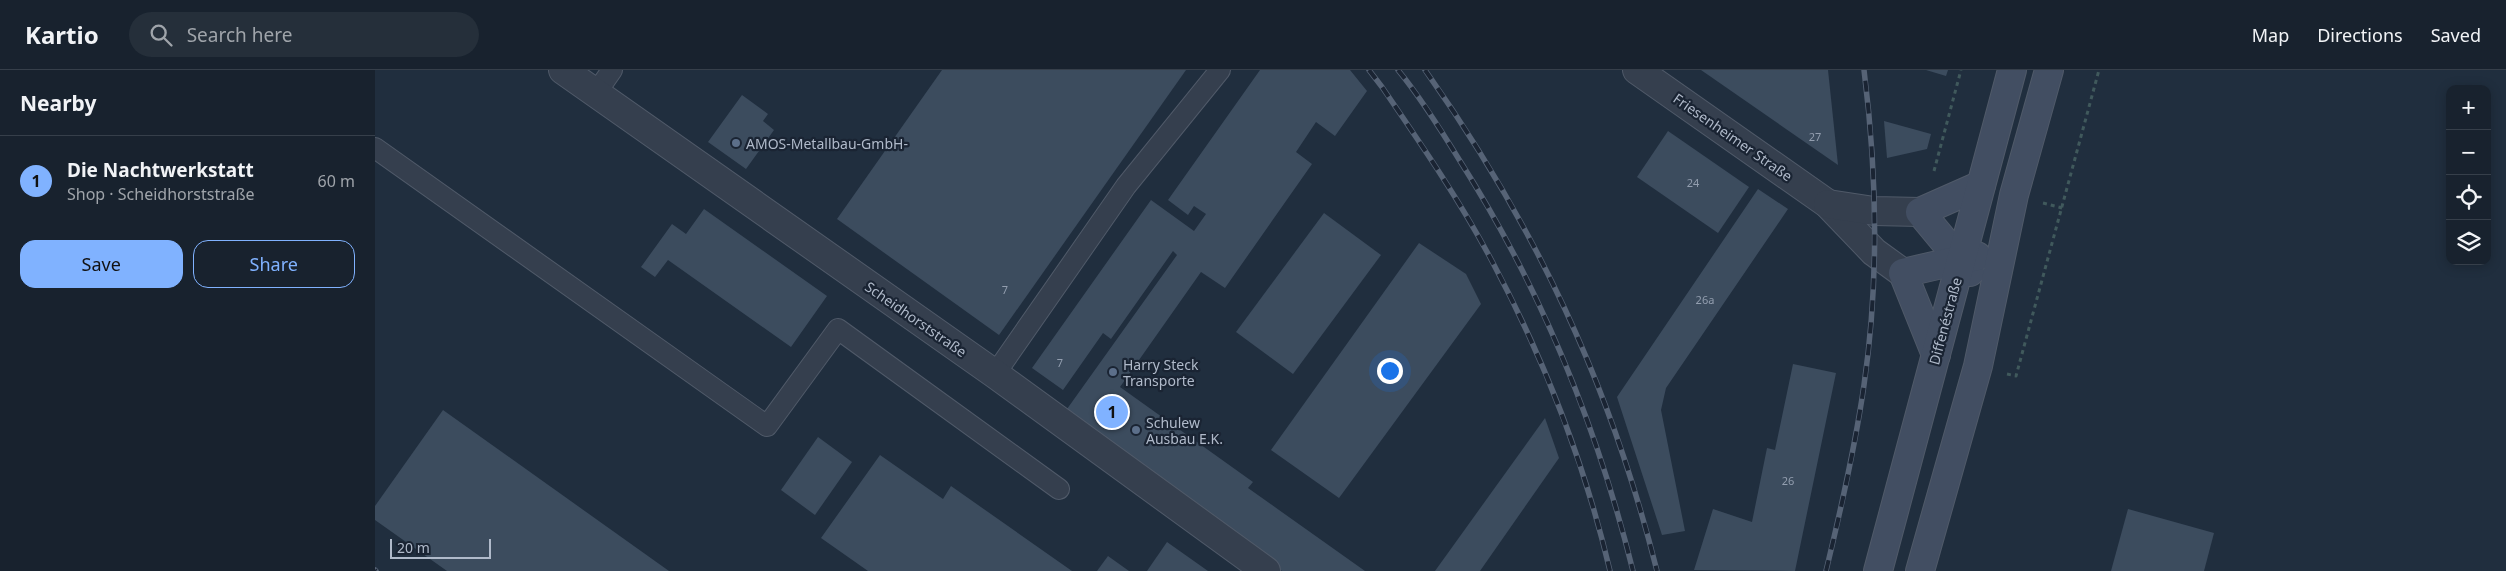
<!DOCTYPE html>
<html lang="en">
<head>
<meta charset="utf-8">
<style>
	body { margin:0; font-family:"Noto Sans",sans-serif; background:#252f3a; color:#f1f3f6 }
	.controls { position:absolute; right:15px; top:15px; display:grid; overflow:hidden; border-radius:10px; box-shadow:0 2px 12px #0003 }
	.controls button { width:45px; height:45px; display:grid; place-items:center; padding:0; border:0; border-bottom:1px solid #363f4a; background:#18222e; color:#f1f3f6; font:25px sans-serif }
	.scale { position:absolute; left:15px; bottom:12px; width:101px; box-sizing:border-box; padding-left:5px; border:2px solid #b0baca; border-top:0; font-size:14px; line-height:18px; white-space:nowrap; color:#b0baca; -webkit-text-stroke:4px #1a2433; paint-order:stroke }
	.you { position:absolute; left:1014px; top:300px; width:18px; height:18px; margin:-12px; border:4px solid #fff; border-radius:50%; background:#1a73e8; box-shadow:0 0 0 8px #1a73e833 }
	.badge { display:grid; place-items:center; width:32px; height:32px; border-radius:50%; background:#80b2ff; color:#111; font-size:16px; font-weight:700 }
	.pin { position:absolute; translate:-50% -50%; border:2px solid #fff; box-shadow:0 1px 5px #0006 }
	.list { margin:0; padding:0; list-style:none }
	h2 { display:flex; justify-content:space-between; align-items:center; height:65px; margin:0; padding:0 20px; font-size:21px }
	h2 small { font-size:16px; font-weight:400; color:#9fa4aa }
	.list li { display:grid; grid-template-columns:32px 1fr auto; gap:15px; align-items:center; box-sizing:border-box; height:90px; padding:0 20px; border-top:1px solid #363f4a }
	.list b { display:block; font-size:19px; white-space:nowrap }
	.list p { margin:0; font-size:16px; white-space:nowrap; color:#9fa4aa }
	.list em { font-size:16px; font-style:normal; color:#9fa4aa }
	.actions { display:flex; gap:10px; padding:15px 20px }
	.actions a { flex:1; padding:11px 0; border:1px solid #80b2ff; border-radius:15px; text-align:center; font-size:18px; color:#80b2ff }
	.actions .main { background:#80b2ff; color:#111 }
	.icon { flex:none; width:28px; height:28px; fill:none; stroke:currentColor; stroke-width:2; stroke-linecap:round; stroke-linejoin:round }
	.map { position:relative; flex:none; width:2131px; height:501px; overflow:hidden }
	header { display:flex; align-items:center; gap:30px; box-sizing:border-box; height:70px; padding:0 25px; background:#18222e; border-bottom:1px solid #363f4a }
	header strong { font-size:24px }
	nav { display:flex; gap:28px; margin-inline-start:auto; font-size:18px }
	.search { width:350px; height:45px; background:#252f3a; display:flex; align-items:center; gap:12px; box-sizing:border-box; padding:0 18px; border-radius:28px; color:#9fa4aa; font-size:19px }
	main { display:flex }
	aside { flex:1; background:#18222e }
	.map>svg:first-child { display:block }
</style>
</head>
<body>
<header>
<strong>Kartio</strong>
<div class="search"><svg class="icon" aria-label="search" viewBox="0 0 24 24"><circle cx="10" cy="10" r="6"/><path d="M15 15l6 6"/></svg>Search here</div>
<nav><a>Map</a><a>Directions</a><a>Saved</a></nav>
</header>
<main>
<aside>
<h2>Nearby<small></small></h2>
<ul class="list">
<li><span class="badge">1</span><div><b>Die Nachtwerkstatt</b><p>Shop · Scheidhorststraße</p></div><em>60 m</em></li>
</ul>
<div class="actions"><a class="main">Save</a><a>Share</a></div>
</aside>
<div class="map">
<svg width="2131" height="501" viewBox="0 0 2131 501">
	<rect width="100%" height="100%" fill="#202e3e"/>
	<!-- building -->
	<g fill="#3c4c5e">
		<path d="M567,0H811L624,265L462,149Z"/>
		<path d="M885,0H975L992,21L960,66L941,52L921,82L937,94L850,218L826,202L745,317L878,412L873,418L990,501H907L687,346L802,185L798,181L736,269L728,263L688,320L657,298L776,130L819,161L831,144L819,136L813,145L793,130Z"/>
		<path d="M1326,0H1453L1463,95Z"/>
		<path d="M1551,0H1573L1571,6Z"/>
		<path d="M367,25L393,44L388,51L399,60L371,99L333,72Z"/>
		<path d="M1509,51L1556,64L1552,79L1512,88Z"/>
		<path d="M1293,61L1374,117L1343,163L1262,107Z"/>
		<path d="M1383,119L1413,139L1291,318L1286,340L1310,461L1287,465L1242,327Z"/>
		<path d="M329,139L452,226L416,277L293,190L280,207L266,197L297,154L311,164Z"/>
		<path d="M949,143L1006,185L918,304L861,262Z"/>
		<path d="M1044,173L1091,204L1106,234L964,428L896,380Z"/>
		<path d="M1418,294L1461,303L1420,501L1319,500L1338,439L1377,452L1392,378L1400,380Z"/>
		<path d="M68,340L294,501H72L0,450V436Z"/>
		<path d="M1170,348L1184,388L1105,501H1060Z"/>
		<path d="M443,367L477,392L440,445L406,420Z"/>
		<path d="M505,385L568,429L576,416L697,501H493L446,468Z"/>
		<path d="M1753,439L1839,463L1829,501H1736Z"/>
		<path d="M792,472L833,501H772Z"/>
		<path d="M733,486L754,501H722Z"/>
	</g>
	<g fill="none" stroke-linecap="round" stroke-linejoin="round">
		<defs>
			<g id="service">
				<path d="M221,23L237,0"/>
				<path d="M0,78L392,356L463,259L684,419"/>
				<path d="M620,304L751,116L845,0"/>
			</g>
			<path id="minor" d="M188,0L620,304L891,501"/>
			<g id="tertiary">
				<path d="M1262,0L1453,134L1499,182L1528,203"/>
				<path d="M1453,134L1499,141L1545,142"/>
			</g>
			<g id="secondary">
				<path d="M1595,202L1545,142L1606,115"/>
				<path d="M1561,285L1528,203L1602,186"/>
				<path d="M1503,501L1637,0"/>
				<path d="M1545,501L1603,296L1639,125L1674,0"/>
			</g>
		</defs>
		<!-- service casing -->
		<use href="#service" stroke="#505a69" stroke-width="22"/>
		<!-- minor casing -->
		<use href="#minor" stroke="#505a69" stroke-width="30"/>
		<!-- tertiary casing -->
		<use href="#tertiary" stroke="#505a69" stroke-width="30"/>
		<!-- secondary casing -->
		<use href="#secondary" stroke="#505a69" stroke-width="30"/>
		<!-- path -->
		<g stroke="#40595c" stroke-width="3" stroke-dasharray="4 4" stroke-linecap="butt">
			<path d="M1559,101L1586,0"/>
			<path d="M1668,133L1687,138"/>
			<path d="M1632,304L1641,306L1724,0"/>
		</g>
		<!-- service -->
		<use href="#service" stroke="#353f4e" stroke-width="20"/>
		<!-- minor -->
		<use href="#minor" stroke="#353f4e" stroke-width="28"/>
		<!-- tertiary -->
		<use href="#tertiary" stroke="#353f4e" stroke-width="28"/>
		<!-- secondary -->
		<use href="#secondary" stroke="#424e62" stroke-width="28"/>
		<defs>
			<g id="rail">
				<path d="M994,0L1007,17C1046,74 1086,132 1118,193C1169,289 1210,395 1235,501"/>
				<path d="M1023,0C1046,28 1066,60 1085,91C1165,217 1222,356 1258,501"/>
				<path d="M1050,0C1161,157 1235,314 1282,501"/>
				<path d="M0,500L1,501"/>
				<path d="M1451,501C1466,439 1480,378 1489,315C1504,212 1502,103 1489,0"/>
			</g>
		</defs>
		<!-- rail casing -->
		<use href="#rail" stroke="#566376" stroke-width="5.5"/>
		<!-- rail -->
		<use href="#rail" stroke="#1a2433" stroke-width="4" stroke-dasharray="11" stroke-linecap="butt"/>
	</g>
	<!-- markers -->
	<g fill="#5c6f8a" stroke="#1a2433" stroke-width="2">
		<circle cx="361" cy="73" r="5"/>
		<circle cx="738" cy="302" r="5"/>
		<circle cx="761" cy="360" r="5"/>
	</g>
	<g text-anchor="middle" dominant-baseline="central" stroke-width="4.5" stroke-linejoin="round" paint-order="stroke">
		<!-- number labels -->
		<g font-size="11" fill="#939eaf">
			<text x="1440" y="66">27</text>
			<text x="1318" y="112">24</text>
			<text x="630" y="219">7</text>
			<text x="1330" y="229">26a</text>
			<text x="685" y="292">7</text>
			<text x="1413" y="410">26</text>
		</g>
		<!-- street labels -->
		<g font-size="14" fill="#b0baca" stroke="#1a2433">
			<text transform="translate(1358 67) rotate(35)">Friesenheimer Straße</text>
			<text transform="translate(541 249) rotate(35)">Scheidhorststraße</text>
			<text transform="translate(1570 251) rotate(-75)">Diffenéstraße</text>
		</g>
		<!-- poi labels -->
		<g font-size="14" fill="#b0baca" stroke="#1a2433" text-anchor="start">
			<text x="371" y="73">AMOS-Metallbau-GmbH-</text>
			<text x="748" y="294">Harry Steck<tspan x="748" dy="16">Transporte</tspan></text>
			<text x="771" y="352">Schulew<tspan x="771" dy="16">Ausbau E.K.</tspan></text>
		</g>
	</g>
</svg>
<div class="controls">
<button>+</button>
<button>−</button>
<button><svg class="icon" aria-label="locate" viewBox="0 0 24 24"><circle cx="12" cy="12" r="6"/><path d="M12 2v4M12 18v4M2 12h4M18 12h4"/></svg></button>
<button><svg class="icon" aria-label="layers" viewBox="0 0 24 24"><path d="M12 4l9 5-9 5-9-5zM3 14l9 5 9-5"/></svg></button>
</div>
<div class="scale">20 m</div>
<div class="you"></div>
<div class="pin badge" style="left:737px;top:342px">1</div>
</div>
</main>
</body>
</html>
